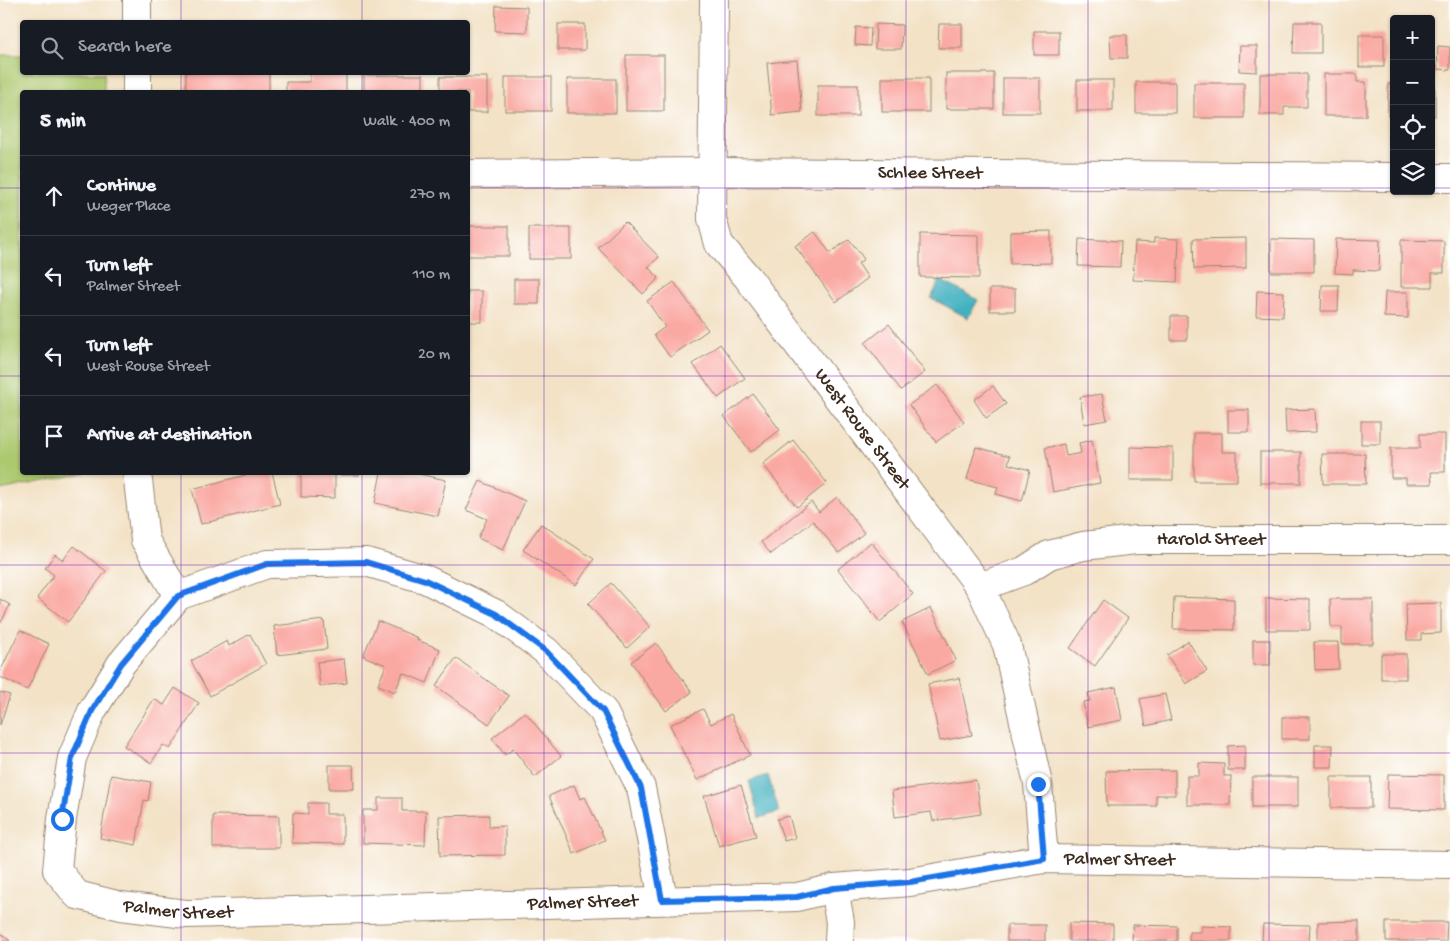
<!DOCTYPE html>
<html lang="en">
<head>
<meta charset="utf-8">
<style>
	body { margin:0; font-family:"Gochi Hand",sans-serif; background:#20242c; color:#f1f3f6 }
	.controls { position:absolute; right:15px; top:15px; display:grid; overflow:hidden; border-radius:5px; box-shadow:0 1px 4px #0004 }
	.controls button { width:45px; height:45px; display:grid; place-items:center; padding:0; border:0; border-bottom:1px solid #363941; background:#171b24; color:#f1f3f6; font:25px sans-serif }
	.stop { position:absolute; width:15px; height:15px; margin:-11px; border:4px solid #1a73e8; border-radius:50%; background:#fff }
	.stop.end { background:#1a73e8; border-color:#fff; box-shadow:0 1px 5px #0008 }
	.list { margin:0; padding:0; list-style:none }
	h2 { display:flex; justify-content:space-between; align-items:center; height:65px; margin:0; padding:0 20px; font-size:21px }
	h2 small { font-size:16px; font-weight:400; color:#9ea1a6 }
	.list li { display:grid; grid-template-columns:32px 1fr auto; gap:15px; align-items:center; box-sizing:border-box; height:80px; padding:0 20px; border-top:1px solid #363941 }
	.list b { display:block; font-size:19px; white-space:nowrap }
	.list p { margin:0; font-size:16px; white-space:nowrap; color:#9ea1a6 }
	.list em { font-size:16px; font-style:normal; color:#9ea1a6 }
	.icon { flex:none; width:28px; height:28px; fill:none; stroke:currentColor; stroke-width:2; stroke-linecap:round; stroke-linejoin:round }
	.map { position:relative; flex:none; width:1450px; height:941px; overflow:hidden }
	.search { position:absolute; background:#171b24; box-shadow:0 1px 4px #0004; left:20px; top:20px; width:450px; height:55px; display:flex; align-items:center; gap:12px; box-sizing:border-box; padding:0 18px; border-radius:5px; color:#9ea1a6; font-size:19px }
	.panel { position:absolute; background:#171b24; box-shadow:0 1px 4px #0004; left:20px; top:90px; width:450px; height:385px; border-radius:5px }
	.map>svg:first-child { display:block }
</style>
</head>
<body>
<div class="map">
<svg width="1450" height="941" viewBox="0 0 1450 941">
	<rect width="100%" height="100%" fill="#fff"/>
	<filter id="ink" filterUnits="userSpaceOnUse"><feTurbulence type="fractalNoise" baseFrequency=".02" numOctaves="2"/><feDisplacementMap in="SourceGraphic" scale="10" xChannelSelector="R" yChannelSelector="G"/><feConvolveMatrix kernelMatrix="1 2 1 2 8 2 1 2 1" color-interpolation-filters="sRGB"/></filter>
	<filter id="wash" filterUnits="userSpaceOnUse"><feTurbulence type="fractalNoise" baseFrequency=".0096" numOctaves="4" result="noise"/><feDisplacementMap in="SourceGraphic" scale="20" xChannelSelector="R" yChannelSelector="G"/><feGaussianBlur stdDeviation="1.12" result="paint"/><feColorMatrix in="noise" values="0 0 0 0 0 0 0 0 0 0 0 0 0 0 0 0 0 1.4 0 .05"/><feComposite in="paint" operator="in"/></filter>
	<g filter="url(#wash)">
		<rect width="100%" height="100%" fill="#f3e2c6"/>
		<!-- green -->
		<path fill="#adc970" stroke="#747a47" d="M0,55H22V72L104,73V92H22V472L85,473L0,490Z"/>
		<!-- water -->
		<g fill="#43b1bf" stroke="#3f6e6e">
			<path d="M940,280L978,300L968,318L931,298Z"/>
			<path d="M768,775L779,812L759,818L749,781Z"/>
		</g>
		<g id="blocks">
			<!-- building -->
			<g fill="#faa8a2">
				<path d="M496,6L527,7V32L495,31Z"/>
				<path d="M1294,22H1321V53H1293Z"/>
				<rect x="558" y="24" width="27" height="26"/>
				<path d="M876,24L902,25L901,49H875Z"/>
				<path d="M939,24H962V48H938Z"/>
				<path d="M856,27L871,28L870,46L855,45Z"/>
				<rect x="1034" y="31" width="25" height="24"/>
				<path d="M1110,35H1127V58H1111Z"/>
				<rect x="1359" y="35" width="25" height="32"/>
				<path d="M1240,46H1257V72L1239,71Z"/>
				<path d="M1438,46L1450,47V70L1437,69Z"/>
				<rect x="626" y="55" width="38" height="56"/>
				<path d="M797,60L802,112L772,115L767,63Z"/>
				<rect x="1431" y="68" width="4" height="48"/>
				<rect x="186" y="72" width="83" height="20"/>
				<path d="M310,72H346V92H286V82H310Z"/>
				<rect x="946" y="73" width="48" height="36"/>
				<path d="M1260,74H1307V107H1284V115H1260Z"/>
				<path d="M1324,74H1357V82H1366V116H1324Z"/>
				<rect x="364" y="75" width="59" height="17"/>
				<path d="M440,77H487V112H468V92H440Z"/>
				<rect x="505" y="77" width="46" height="34"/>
				<rect x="882" y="78" width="47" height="34"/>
				<rect x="1003" y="78" width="37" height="35"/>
				<rect x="567" y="79" width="49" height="34"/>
				<rect x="1077" y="80" width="36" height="31"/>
				<rect x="1136" y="82" width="39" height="31"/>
				<rect x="1194" y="83" width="50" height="35"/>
				<rect x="1388" y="84" width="6" height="32"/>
				<rect x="818" y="85" width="40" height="31"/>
				<path d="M625,222L659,257L648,267L659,278L643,294L598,248Z"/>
				<rect x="468" y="226" width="41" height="30"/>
				<rect x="529" y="228" width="42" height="31"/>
				<path d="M1051,231V263L1010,264V232Z"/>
				<path d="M815,232L830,253L849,239L864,259L858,263L868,278L836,302L795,246Z"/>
				<path d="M920,234L979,235V278L920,277Z"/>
				<path d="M1154,238L1179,239L1177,282L1133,280L1135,242L1154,243Z"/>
				<path d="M1246,238V268L1194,269L1193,239Z"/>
				<path d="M1079,239L1121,241L1120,267L1078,266Z"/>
				<path d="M1271,239L1314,240V272H1271Z"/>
				<path d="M1336,239L1380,240L1379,271L1353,270V274L1335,273Z"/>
				<path d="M1401,240L1444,241V273H1432V287H1401Z"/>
				<rect x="514" y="279" width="25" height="25"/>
				<path d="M674,282L708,330L670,357L654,335L665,327L647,301Z"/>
				<path d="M1322,285H1339L1338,311H1321Z"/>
				<rect x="990" y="289" width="25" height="22"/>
				<rect x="468" y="291" width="14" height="31"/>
				<path d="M1257,291L1284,292L1283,317L1256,316Z"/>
				<path d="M1385,292H1408V318L1384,317Z"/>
				<rect x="1171" y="316" width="16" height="24"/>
				<path d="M889,324L925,372L901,390L865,343Z"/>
				<path d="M720,344L745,378L718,398L693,364Z"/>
				<path d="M937,385L964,422L936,442L909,405Z"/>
				<path d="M993,386L1006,404L986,418L974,400Z"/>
				<path d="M753,394L780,430L751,452L724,416Z"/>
				<path d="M1102,394L1107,420L1084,424L1080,397Z"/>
				<path d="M1315,409L1316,432L1286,433L1285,410Z"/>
				<rect x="1228" y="410" width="21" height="22"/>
				<rect x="1361" y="421" width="19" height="23"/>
				<path d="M1194,433H1222V452H1237V481H1194Z"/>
				<path d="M1420,434H1445V472H1431L1432,484H1406V478H1391V448H1420Z"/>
				<path d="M793,440L827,483L797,507L763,464Z"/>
				<path d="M1092,440L1100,483L1053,492L1045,448L1064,444L1066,456L1081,453L1079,443Z"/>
				<path d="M976,447L1010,456L1008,464L1030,470L1022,501L996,494L998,487L967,479Z"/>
				<path d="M1130,447L1173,448V480H1130Z"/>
				<rect x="1260" y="452" width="41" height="31"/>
				<path d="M1322,454H1365L1366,484H1323Z"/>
				<path d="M257,472H272L280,504L201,524L192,489Z"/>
				<path d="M301,472H359V475H335V498L301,497Z"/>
				<path d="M381,472H410L446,480L438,516L375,503Z"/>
				<path d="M480,481L525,501L503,550L478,538L487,519L466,510Z"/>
				<path d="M837,497L864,533L839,553L813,521L771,554L761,542L811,502L819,512Z"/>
				<path d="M541,524L594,559L576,585L523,550Z"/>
				<path d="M871,542L913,594L880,622L838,569Z"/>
				<path d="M74,546L106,571L68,622L37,598L54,575L45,568L55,554L63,560Z"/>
				<path d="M611,583L650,627L627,648L588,604Z"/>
				<path d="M1174,597L1234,599V630L1173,629Z"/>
				<path d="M1266,598L1310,599V630H1266Z"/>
				<path d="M0,599L10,605L0,624Z"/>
				<path d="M1330,599H1373V644H1342V627H1331Z"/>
				<path d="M1103,600L1128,618L1095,666L1070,648Z"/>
				<path d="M1441,603V633L1421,634V640H1407L1406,604Z"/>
				<path d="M931,608L956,660L928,674L902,622Z"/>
				<path d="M324,620L327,649L277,655L274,626Z"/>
				<path d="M378,621L418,638L417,640L440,649L427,683L403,673L395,692L378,685L386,665L363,656Z"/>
				<path d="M20,630L49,644L27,690L0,677V672Z"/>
				<path d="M250,634L266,664L210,696L191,661L227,641L229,646Z"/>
				<rect x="1253" y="640" width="17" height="25"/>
				<path d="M1188,641L1207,671L1186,684L1167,655Z"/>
				<path d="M1314,642H1338L1339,669L1315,670Z"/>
				<path d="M656,643L692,692L666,711L631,662Z"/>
				<rect x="1381" y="654" width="25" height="25"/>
				<path d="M456,658L509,696L489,724L436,686Z"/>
				<path d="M344,659L347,683L320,686L317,662Z"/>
				<path d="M959,678L972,735L940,741L928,684Z"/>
				<path d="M1116,687L1122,720L1088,727L1083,702L1090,701L1088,693Z"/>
				<path d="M175,688L199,703L170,749L163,745L151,763L124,746L154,699L164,705Z"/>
				<path d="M0,692L10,695L0,725Z"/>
				<path d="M1165,694L1171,720L1146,726L1140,699Z"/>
				<path d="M703,709L711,724L731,714L750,755L697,780L670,725Z"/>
				<path d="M525,712L561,756L535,777L513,749L505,755L492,738Z"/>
				<rect x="1282" y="717" width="28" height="22"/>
				<path d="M1245,745V770H1228V746Z"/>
				<path d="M1315,745H1333L1332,767H1315Z"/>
				<path d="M1199,763L1224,764V776H1231L1230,805H1187V776H1199Z"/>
				<path d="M329,765H353L354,789H329Z"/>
				<path d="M1175,770V795H1156V806H1107L1106,771Z"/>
				<path d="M1388,774L1444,775V810L1387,809Z"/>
				<path d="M111,775L151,782L148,801L144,800L136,845L100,838Z"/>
				<rect x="1252" y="777" width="46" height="30"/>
				<rect x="1331" y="777" width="40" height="31"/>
				<path d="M976,780L981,814L933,821L931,812L895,817L892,791Z"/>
				<path d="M574,785L580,799L585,797L605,840L574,854L549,796Z"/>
				<path d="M741,785L756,836L719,846L704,796Z"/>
				<path d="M378,798H402V811H426L425,845L363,843V810H378Z"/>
				<path d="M308,803H326V814H343V844L292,843L293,813L308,814Z"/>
				<path d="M213,815L279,816V848H213Z"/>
				<path d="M489,815V827L505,826V855L440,856L439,816Z"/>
				<path d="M789,816L795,838L784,841L777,819Z"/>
				<path d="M1359,921V941H1318V922Z"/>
				<path d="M1386,922H1447L1446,941H1386Z"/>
				<path d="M1069,923L1113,924V941H1069Z"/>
				<path d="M1263,924L1310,925L1309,941H1262Z"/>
				<rect x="1007" y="925" width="38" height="16"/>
				<path d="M1133,925L1177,926V941H1132Z"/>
				<path d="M1201,926L1231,927V941H1189V932H1201Z"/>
				<path d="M0,932L10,941H0Z"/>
			</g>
		</g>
	</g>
	<g filter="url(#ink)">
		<use href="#blocks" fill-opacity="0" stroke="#978672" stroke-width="1"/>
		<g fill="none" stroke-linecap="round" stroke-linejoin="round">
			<defs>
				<g id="minor">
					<path id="s1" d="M714,0L712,219L719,244L748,278L980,587L1007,645L1038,784L1044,859"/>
					<path d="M137,22V0"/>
					<path d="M137,92V72"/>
					<path id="s2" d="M468,174L712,172L1394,177"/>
					<path d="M1431,178H1450"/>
					<path d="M137,472L145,540L178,596"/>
					<path id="s3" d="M980,587L1024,571L1049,555L1083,546L1136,540H1450"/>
					<path d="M834,888L840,922L839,941"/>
					<path id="s4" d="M663,899L641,788L603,711L546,651L496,614L425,579L366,562L267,564L178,596L121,664L92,711L72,758L62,819L57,870L77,895L121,906L186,914L797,897L834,888L910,882L1044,859L1450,865"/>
				</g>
			</defs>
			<!-- minor casing -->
			<use href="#minor" stroke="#978672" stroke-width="30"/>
			<!-- minor -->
			<use href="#minor" stroke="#fff" stroke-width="28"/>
		</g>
	</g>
	<g fill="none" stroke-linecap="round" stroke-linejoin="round" filter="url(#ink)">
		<!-- route -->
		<path stroke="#1a73e8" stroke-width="6" d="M62,819L72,758L92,711L121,664L178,596L267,564L366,562L425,580L496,614L546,651L603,711L641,788L662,900L797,897L834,888L910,882L1044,859L1038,784"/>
	</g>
	<!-- grid -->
	<path fill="none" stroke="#7b2cbf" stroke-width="1" stroke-opacity="0.55" d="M181,0V22M362,0V22M544,0V941M725,0V941M906,0V941M1088,0V941M1269,0V941M181,72V92M362,72V92M0,188H22M468,188H1394M1431,188H1450M0,376H22M468,376H1450M181,472V941M362,472V941M0,565H1450M0,753H1450"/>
	<g text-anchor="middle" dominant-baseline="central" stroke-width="4" stroke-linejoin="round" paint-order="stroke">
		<!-- street labels -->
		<g font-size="19" fill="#3b2a1e" stroke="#fff">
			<text stroke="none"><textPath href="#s2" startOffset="462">Schlee Street</textPath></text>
			<text stroke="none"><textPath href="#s1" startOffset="479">West Rouse Street</textPath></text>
			<text stroke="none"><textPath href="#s3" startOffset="240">Harold Street</textPath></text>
			<text stroke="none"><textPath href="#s4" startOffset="2066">Palmer Street</textPath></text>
			<text stroke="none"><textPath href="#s4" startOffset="1526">Palmer Street</textPath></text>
			<text stroke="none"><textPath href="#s4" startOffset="1121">Palmer Street</textPath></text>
		</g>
	</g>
</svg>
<div class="controls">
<button>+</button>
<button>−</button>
<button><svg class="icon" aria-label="locate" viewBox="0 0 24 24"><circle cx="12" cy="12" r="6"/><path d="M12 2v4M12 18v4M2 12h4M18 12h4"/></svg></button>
<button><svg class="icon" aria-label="layers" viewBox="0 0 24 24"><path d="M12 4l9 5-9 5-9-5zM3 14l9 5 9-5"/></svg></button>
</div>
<div class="stop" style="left:62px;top:819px"></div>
<div class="stop end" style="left:1038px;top:784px"></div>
<div class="search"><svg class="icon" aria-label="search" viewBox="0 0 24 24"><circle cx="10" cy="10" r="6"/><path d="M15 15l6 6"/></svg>Search here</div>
<section class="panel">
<h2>5 min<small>Walk · 400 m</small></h2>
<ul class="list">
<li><svg class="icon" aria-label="ahead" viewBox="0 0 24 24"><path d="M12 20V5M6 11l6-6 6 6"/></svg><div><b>Continue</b><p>Weger Place</p></div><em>270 m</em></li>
<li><svg class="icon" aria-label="left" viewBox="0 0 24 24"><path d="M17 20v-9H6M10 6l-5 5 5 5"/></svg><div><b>Turn left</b><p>Palmer Street</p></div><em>110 m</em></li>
<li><svg class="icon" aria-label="left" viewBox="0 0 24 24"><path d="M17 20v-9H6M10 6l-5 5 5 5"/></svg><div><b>Turn left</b><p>West Rouse Street</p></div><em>20 m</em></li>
<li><svg class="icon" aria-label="arrive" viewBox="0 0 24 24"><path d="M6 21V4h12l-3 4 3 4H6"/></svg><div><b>Arrive at destination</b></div></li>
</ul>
</section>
</div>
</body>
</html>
